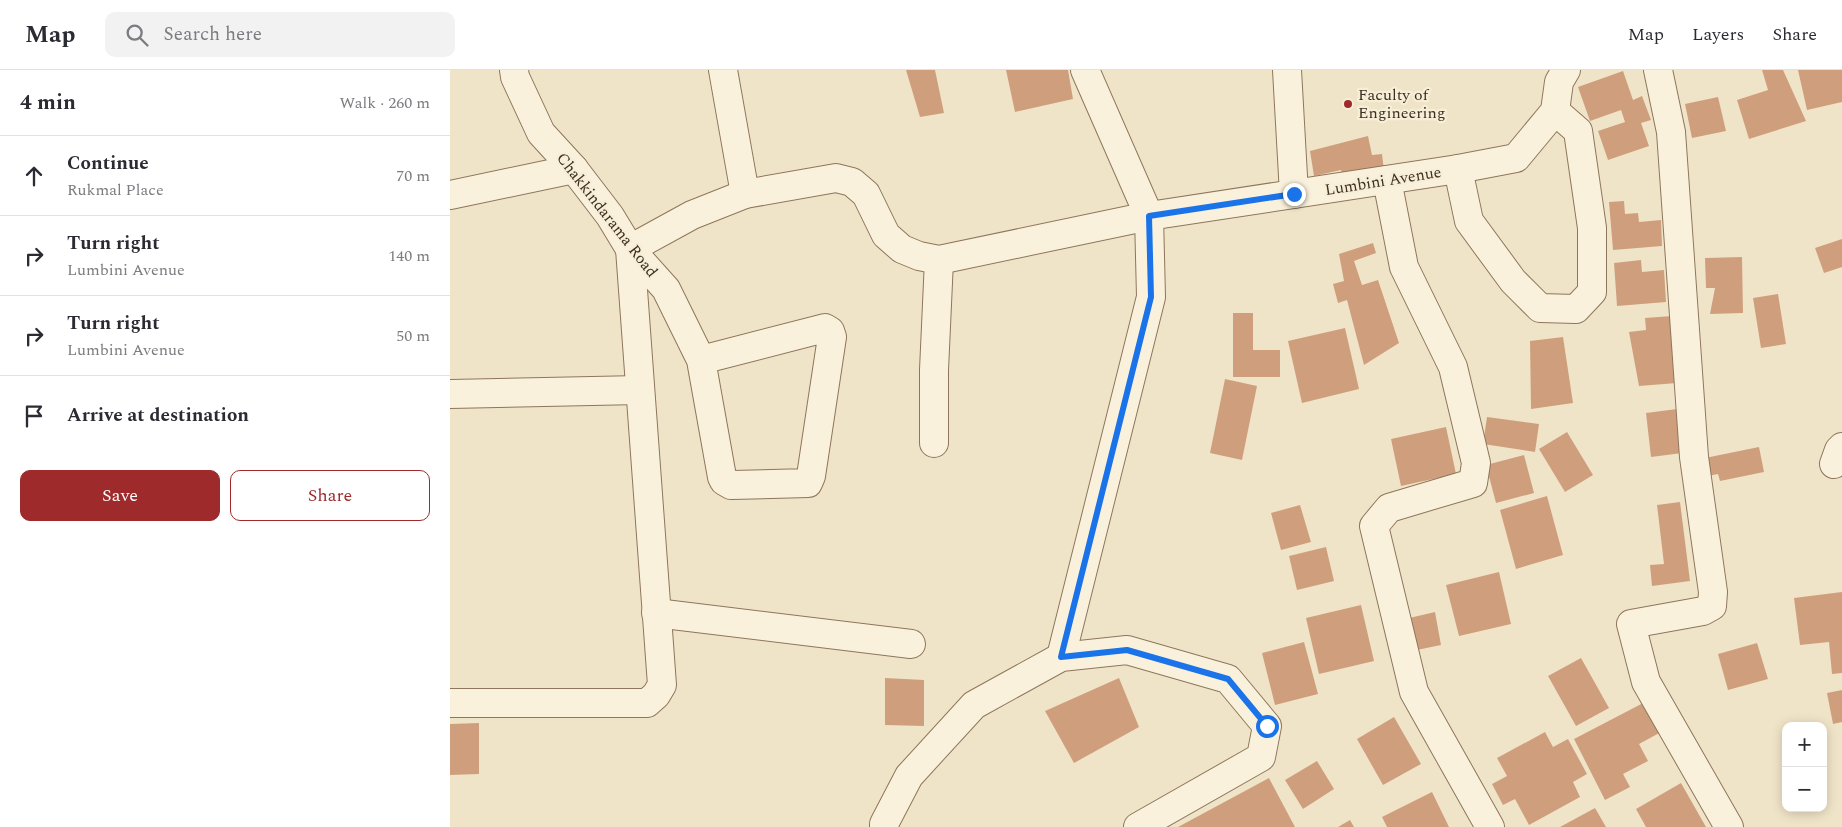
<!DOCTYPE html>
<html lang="en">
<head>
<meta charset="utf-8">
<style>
	body { margin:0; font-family:Spectral,serif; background:#f2f2f3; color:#2b2b33 }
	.controls { position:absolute; right:15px; bottom:15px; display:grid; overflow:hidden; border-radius:10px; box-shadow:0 2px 12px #0003 }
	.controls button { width:45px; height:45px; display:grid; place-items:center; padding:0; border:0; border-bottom:1px solid #e1e1e2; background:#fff; color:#2b2b33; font:25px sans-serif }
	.stop { position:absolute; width:15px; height:15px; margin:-11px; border:4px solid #1a73e8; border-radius:50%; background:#fff }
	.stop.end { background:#1a73e8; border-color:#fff; box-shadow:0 1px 5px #0008 }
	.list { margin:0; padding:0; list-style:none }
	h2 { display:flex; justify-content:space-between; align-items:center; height:65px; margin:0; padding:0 20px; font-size:21px }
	h2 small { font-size:16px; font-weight:400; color:#7c7c81 }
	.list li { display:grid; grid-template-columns:32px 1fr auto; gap:15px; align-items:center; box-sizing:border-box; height:80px; padding:0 20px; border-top:1px solid #e1e1e2 }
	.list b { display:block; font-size:19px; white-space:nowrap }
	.list p { margin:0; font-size:16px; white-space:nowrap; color:#7c7c81 }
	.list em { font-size:16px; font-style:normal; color:#7c7c81 }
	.actions { display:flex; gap:10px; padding:15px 20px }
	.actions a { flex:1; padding:11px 0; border:1px solid #9e2a2b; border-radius:10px; text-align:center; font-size:18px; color:#9e2a2b }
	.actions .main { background:#9e2a2b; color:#fff }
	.icon { flex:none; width:28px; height:28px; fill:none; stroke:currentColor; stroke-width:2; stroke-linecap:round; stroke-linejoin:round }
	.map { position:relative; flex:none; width:1392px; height:757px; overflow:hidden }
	header { display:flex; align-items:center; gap:30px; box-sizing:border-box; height:70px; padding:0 25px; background:#fff; border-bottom:1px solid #e1e1e2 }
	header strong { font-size:24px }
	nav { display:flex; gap:28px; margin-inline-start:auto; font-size:18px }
	.search { width:350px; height:45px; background:#f2f2f3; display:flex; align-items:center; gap:12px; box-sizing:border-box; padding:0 18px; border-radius:10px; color:#7c7c81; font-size:19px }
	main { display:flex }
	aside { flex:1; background:#fff }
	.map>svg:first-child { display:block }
</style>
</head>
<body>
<header>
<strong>Map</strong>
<div class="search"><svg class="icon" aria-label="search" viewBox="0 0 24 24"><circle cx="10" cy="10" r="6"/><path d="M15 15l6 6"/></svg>Search here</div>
<nav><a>Map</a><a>Layers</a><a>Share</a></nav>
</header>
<main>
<aside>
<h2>4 min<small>Walk · 260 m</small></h2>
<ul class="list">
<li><svg class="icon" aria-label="ahead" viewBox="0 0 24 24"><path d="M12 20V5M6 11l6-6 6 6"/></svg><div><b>Continue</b><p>Rukmal Place</p></div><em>70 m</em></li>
<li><svg class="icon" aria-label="right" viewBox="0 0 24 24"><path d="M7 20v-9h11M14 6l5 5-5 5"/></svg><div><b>Turn right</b><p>Lumbini Avenue</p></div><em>140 m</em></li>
<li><svg class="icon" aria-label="right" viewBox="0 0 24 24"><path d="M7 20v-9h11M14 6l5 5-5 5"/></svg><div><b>Turn right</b><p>Lumbini Avenue</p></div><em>50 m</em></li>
<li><svg class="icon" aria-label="arrive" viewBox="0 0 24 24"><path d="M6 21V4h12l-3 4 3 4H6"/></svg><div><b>Arrive at destination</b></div></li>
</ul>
<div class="actions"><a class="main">Save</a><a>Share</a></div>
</aside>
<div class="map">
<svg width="1392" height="757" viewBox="0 0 1392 757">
	<rect width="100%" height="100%" fill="#f0e4c8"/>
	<!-- building -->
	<g fill="#cf9f7d">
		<path d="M456,0H485L494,43L470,47Z"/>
		<path d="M556,0H618L623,29L565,42Z"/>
		<path d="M1312,0H1333L1356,51L1299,69L1287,30L1318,20Z"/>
		<path d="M1348,0H1392V32L1357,40Z"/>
		<path d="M1173,1L1183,30L1192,26L1201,50L1191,53L1199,76L1158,90L1148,61L1175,52L1171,40L1140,51L1128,17Z"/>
		<path d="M1268,27L1276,61L1242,68L1235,34Z"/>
		<path d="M918,66L922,85L932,84L934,101L893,112L891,100L864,106L860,81Z"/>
		<path d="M1174,131L1175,144L1188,143L1189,152L1211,150L1212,176L1163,180L1159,132Z"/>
		<path d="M1392,169V197L1374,203L1365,178Z"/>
		<path d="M923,173L926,183L904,191L912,215L928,210L949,273L914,295L897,230L888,233L883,214L894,211L889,184Z"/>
		<path d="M1292,187L1293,243L1260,244L1265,218H1256L1255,188Z"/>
		<path d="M1191,190L1192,202L1214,200L1216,232L1167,236L1164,193Z"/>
		<path d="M1328,224L1336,274L1311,278L1303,228Z"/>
		<path d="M783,243H803V280H830V307H783Z"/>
		<path d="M1222,246L1227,313L1189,316L1179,262L1196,260L1195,248Z"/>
		<path d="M895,258L909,319L852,333L838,271Z"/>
		<path d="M1113,267L1123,333L1081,339L1080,271Z"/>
		<path d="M775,309L807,316L792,390L760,383Z"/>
		<path d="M1235,338L1240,382L1201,387L1196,343Z"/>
		<path d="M1037,347L1089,354L1085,382L1033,374Z"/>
		<path d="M996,357L1006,404L951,416L941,369Z"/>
		<path d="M1117,362L1143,405L1115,422L1089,379Z"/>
		<path d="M1309,377L1314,402L1270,411L1268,404L1258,406L1255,388Z"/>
		<path d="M1074,385L1084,423L1046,433L1036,395Z"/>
		<path d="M1097,426L1113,485L1066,499L1050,440Z"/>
		<path d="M1230,432L1240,511L1202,516L1200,495L1214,494L1207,435Z"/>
		<path d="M850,435L861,472L831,480L821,443Z"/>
		<path d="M876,477L884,511L847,520L839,486Z"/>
		<path d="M1049,502L1061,554L1009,566L996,515Z"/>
		<path d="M1392,522V603L1382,604L1379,572L1350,575L1344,528Z"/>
		<path d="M911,535L924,591L869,604L856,548Z"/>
		<path d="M985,542L991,575L962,581L955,549Z"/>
		<path d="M854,572L868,624L825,635L812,583Z"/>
		<path d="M1307,573L1318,609L1278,620L1268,584Z"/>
		<path d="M1131,588L1159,638L1126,656L1098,606Z"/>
		<path d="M435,608L474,610V656L435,655Z"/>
		<path d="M669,608L689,657L624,693L595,641Z"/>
		<path d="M1392,620V652L1383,654L1377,623Z"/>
		<path d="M1197,631L1213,661L1189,674L1198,691L1173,704L1180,717L1155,730L1124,669Z"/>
		<path d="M944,647L971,694L933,715L907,669Z"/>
		<path d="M29,653V704L0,705V654Z"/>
		<path d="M1095,662L1103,677L1118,669L1137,704L1123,712L1130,727L1079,755L1065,729L1053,735L1042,714L1057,706L1047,688Z"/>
		<path d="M867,691L884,719L853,739L835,710Z"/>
		<path d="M819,708L845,757H728Z"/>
		<path d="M1231,713L1256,757H1196L1186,739Z"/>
		<path d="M982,722L999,757H937L932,747Z"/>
		<path d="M1145,738L1156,757H1110Z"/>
		<path d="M900,750L904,757H888Z"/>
	</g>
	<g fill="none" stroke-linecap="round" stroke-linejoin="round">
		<defs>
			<g id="minor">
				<path d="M64,0L65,7L91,63L124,99L160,146L180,179L216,219L251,290L272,407L274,411L281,415L358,413L361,406L382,267L380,261L375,258L251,290"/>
				<path d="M273,0L295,124"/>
				<path d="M837,0L844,124"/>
				<path d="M1208,0L1221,62L1244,387L1263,522L1262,536L1253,541L1181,554L1196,612L1279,757"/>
				<path d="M1008,99L1019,151L1063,211L1090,238L1126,239L1142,222V158L1128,61L1105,41"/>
				<path d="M937,110L954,197L1003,297L1026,393L1023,413L939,438L924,456L964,622L1040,757"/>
				<path d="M0,125L124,99"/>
				<path d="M0,324L190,320"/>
				<path d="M484,373V300L489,190"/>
				<path d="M1384,394L1389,380L1392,377"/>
				<path d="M206,543L461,574"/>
				<path d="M611,587L701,227L699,146L1008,99L1066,88L1105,41L1109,12L1116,0"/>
				<path d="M0,633H197L206,625L212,615L180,179L242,145L295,124L386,108L402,112L416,124L436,165L452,179L469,186L489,190L699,146L635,0"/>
				<path d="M434,757V754L459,706L524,635L611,587L677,580L778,609L817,656L811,687L688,757"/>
			</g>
		</defs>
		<!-- minor casing -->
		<use href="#minor" stroke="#8d765c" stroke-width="30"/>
		<!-- minor -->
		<use href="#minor" stroke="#faf1dc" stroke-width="28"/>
	</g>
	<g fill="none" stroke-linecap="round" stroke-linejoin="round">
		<!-- route -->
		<path stroke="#1a73e8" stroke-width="6" d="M817,656L778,609L677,580L611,587L701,227L699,146L844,124"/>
	</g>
	<!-- markers -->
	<circle fill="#9e2a2b" stroke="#f7eed8" stroke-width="2" cx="898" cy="34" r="5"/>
	<g text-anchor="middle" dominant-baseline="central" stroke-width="4.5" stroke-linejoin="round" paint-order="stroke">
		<!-- poi labels -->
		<g font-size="16" fill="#3d2e20" stroke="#f7eed8" text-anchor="start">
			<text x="908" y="25">Faculty of<tspan x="908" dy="18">Engineering</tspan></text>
		</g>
		<!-- street labels -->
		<g font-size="16" fill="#3d2e20" stroke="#f7eed8">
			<text transform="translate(933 111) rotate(-9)">Lumbini Avenue</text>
			<text transform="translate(157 145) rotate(52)">Chakkindarama Road</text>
		</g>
	</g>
</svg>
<div class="controls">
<button>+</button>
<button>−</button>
</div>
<div class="stop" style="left:817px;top:656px"></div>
<div class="stop end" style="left:844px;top:124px"></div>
</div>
</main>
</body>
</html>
